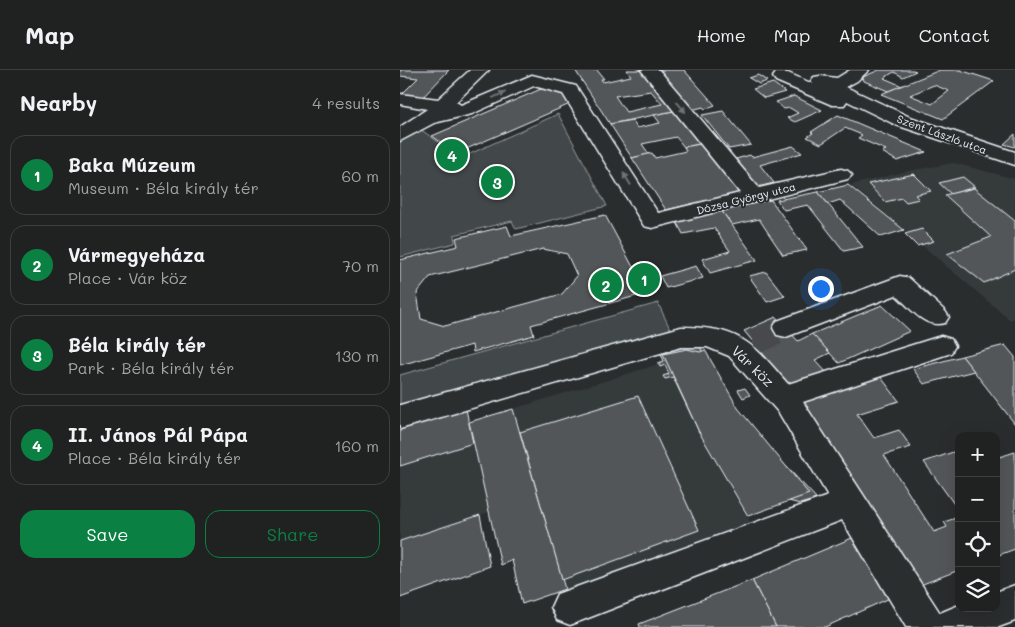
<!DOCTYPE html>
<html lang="en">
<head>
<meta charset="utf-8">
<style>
	body { margin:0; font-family:Mali,sans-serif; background:#2d2f2f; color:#f1f3f6 }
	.controls { position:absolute; right:15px; bottom:15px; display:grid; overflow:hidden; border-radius:10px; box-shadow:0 5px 20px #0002 }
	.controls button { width:45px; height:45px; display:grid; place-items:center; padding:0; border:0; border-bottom:1px solid #3d3f40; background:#202222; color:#f1f3f6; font:25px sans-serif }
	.you { position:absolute; left:420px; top:218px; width:18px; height:18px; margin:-12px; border:4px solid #fff; border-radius:50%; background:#1a73e8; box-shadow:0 0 0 8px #1a73e833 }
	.badge { display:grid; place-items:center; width:32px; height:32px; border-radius:50%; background:#0b8043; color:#fff; font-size:16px; font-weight:700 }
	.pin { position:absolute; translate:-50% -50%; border:2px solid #fff; box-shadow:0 1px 5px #0006 }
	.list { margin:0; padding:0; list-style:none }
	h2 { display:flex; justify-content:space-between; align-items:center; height:65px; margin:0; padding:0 20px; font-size:21px }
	h2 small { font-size:16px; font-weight:400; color:#a2a4a5 }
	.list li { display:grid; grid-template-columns:32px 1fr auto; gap:15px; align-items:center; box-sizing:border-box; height:80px; margin:0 10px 10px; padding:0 10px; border:1px solid #3d3f40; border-radius:15px }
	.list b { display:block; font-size:19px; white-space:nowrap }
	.list p { margin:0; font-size:16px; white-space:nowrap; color:#a2a4a5 }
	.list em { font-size:16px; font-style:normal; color:#a2a4a5 }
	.actions { display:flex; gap:10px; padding:15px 20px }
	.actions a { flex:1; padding:11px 0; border:1px solid #0b8043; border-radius:15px; text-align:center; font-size:18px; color:#0b8043 }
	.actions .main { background:#0b8043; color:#fff }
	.icon { flex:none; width:28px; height:28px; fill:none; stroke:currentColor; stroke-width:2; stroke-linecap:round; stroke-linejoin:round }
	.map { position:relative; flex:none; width:615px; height:557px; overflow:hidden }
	header { display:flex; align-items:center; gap:30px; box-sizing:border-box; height:70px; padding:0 25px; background:#202222; border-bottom:1px solid #3d3f40 }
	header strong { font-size:24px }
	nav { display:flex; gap:28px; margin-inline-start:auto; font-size:18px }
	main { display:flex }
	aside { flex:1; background:#202222 }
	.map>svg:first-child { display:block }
</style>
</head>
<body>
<header>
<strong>Map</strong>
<nav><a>Home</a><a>Map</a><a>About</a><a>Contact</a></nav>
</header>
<main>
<aside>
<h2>Nearby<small>4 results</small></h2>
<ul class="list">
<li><span class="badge">1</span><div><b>Baka Múzeum</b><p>Museum · Béla király tér</p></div><em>60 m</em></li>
<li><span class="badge">2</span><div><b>Vármegyeháza</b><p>Place · Vár köz</p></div><em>70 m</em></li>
<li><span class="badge">3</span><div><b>Béla király tér</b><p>Park · Béla király tér</p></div><em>130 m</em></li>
<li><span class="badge">4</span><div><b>II. János Pál Pápa</b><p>Place · Béla király tér</p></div><em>160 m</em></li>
</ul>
<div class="actions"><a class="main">Save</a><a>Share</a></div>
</aside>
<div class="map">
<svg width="615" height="557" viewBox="0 0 615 557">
	<rect width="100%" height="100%" fill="#2a2d2e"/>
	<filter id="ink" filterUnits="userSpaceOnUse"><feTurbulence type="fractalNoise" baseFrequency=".02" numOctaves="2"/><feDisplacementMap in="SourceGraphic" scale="10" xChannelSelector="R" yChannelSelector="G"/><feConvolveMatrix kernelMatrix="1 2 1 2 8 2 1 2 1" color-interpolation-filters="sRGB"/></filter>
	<g filter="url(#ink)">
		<!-- built -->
		<g fill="#363a3b">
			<path d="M554,93L615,109V248L610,250L451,115L508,101Z"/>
			<path d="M266,292L299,362L358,465L175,552L113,339Z"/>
			<path d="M66,339L89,442L0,471V359Z"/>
		</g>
		<!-- green -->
		<g fill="#424648" stroke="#959ca0">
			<path d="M158,44L207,136L116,159L112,151L54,165L55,173L0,187V70L20,59L61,88Z"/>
			<path d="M258,233L272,263L0,340V305Z"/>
		</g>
		<!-- building -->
		<g fill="#535759" stroke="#e8f1f8" fill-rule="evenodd">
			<path d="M0,0H49L23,27L2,24L18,8L0,6Z"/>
			<path d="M175,0H197L204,9H201L203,12L231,6L227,0H241L274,41L210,54ZM251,21L262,34L226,42L215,26Z"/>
			<path d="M258,0H284L315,35L305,39L303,37L291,40Z"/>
			<path d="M479,0H513L516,1L503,7L494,2L484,8L502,16L488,21L464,11L463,7Z"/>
			<path d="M540,0H560L594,11L543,49L481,24ZM534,15L549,21L532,34L510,25Z"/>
			<path d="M358,5L367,11L359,14L349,8Z"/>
			<path d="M373,13L385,22L364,28L353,19Z"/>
			<path d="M141,19L164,22L170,34L57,83L32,66Z"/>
			<path d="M394,26L422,40L395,52L387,48L398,43L390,38L384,39L376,32Z"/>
			<path d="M274,41L300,74L284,77L276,67L242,74L249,84L232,88L210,54L232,50L237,58L260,53L254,45Z"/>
			<path d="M323,41L351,75L329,79L302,45Z"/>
			<path d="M438,45L526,82L497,91L482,82L486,80L458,68L462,65L445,58L421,74L407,67L413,63L411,62Z"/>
			<path d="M615,64V77L604,74Z"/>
			<path d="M300,74L339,123L266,140L232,88L252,83L255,88L286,81L284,77Z"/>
			<path d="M393,76L402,83L360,95L374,113L358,117L336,89L350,85L352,87Z"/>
			<path d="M514,104L531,121L515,125L519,129L506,132L502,128L485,132L468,114Z"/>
			<path d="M563,107L575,117L551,124L539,113Z"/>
			<path d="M448,115L504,160L481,167L440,130L428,134L418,122Z"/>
			<path d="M574,118L615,151V199L584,213L547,184L591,167L545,125Z"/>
			<path d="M418,122L428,134L463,177L444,181L408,135L384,140L377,130Z"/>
			<path d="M371,130L407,180L383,185L359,149L332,155L321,140Z"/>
			<path d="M321,140L357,190L310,203L302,189L330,181L314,158L283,164L275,149Z"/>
			<path d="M205,145L247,223L131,255L134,265L73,282L72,275L0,295V190L58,176L56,168L107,156L111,166ZM143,179L167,184L177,206L162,224L45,256L21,249L17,223L30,207Z"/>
			<path d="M522,159L534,171L517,176L505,164Z"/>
			<path d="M296,196L303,208L266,218L260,206Z"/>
			<path d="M366,202L385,226L367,232L349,206Z"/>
			<path d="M482,235L510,261L439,293L412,264Z"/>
			<path d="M376,247L398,271L412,264L430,283L415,290L429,305L394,321L344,261Z"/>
			<path d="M287,272L300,277L334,341L417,429L400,434L363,424L299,362L273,307L265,309L263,306L269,304L265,295L260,297L258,293L264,291L259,280Z"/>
			<path d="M605,275L615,287V354L562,286Z"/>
			<path d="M287,279L300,282L305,280L338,338L409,424L348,446L299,362L263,284Z"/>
			<path d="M562,286L574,301L524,314L513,299Z"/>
			<path d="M480,306L499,331L457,344L474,368L499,360L511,377L484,385L534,462L547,457L544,452L559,447V500L515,517L402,329Z"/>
			<path d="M345,318L350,325L343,328L338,320Z"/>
			<path d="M238,326L299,460L162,510L120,362Z"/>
			<path d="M66,339L73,373L0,396V359Z"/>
			<path d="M113,339L165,519L122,534L112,490L101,495L69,352Z"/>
			<path d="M559,380V441L524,392Z"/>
			<path d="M615,382V479L596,486V388Z"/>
			<path d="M80,445L90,496L0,528V471Z"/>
			<path d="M452,468L490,528L425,557H376L352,510Z"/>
			<path d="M352,510L376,557H240L239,554Z"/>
		</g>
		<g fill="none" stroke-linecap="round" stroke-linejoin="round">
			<!-- minor-tunnel -->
			<path stroke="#464a4c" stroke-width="26" stroke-dasharray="26 12" stroke-linecap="butt" d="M353,272L386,258"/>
			<defs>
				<g id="minor">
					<path d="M70,0H89L56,32L61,35L132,5L176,16L258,143L340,123L241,0H259L359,118L441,99L448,101L452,105L448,109L252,158L244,156L163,24L134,16L72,44L34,53L0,71V57L27,39L0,34V24L38,29Z"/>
					<path d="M450,0H469L457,11L446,17L510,47L615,82V95L496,55L447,31L444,35H432L376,11L373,7L376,3H388L413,14L411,11L414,7L420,6L437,8Z"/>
					<path d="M500,206L509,208L545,241L549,247L545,253C524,259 511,238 496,225L386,267L377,265L373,258L377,251Z"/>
					<path d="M281,257C339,257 352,272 388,314L541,266L551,269L555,276L551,283L403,332L540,543L559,535V538H596V522L615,515V551L599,557H506L442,450L170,555L157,550L151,537L157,524L428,426L379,343L329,286L307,277H281L0,359V335Z"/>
				</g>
			</defs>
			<!-- minor casing -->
			<use href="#minor" stroke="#e8f1f8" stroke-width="3"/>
			<!-- minor -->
			<use href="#minor" fill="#2a2d2e" fill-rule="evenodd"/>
		</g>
		<!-- one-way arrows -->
		<defs><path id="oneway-solid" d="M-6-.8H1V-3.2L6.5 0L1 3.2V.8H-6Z" transform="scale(1.25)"/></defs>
		<g fill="#6c7275">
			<use href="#oneway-solid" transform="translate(99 25) rotate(-24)"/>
			<use href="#oneway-solid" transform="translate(281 37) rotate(50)"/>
			<use href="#oneway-solid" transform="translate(227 109) rotate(-122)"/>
		</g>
	</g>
	<g text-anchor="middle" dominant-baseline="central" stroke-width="4" stroke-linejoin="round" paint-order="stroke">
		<!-- far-street labels -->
		<g font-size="11" fill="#e8f1f8" stroke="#2a2d2e">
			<text transform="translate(542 64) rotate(20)">Szent László utca</text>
			<text transform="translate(346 128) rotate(-14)">Dózsa György utca</text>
		</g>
		<!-- street labels -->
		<g font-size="14" fill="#e8f1f8" stroke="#2a2d2e">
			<text transform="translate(353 296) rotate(44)">Vár köz</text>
		</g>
	</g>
</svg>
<div class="controls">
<button>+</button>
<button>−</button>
<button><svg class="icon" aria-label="locate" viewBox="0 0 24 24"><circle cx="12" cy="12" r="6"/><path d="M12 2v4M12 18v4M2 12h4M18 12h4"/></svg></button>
<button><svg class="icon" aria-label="layers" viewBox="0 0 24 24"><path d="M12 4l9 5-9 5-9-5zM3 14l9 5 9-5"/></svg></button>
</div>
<div class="you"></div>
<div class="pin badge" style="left:244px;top:209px">1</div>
<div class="pin badge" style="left:206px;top:215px">2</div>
<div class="pin badge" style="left:97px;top:112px">3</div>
<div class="pin badge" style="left:52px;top:85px">4</div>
</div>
</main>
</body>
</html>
